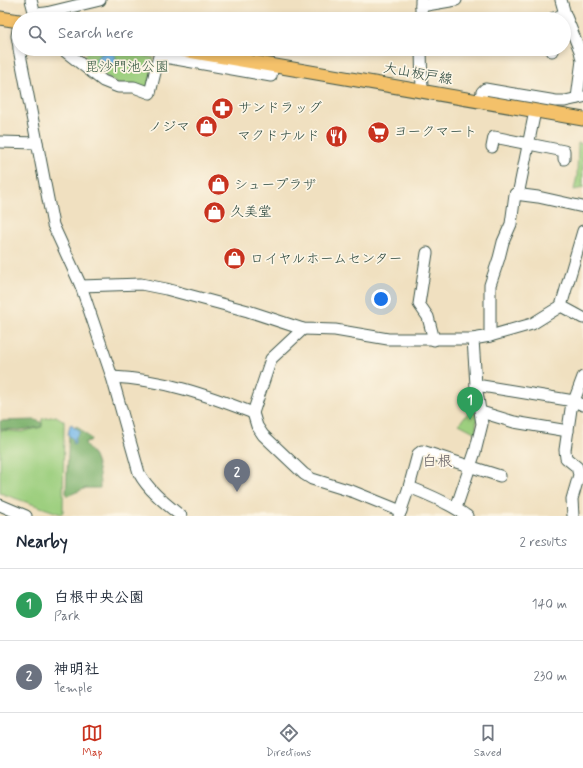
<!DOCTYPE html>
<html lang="en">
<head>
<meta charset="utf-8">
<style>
	body { margin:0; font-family:Mynerve,"Klee One",sans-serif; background:#f6f6f7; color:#1f2937 }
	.you { position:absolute; left:381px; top:299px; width:14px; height:14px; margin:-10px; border:3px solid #fff; border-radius:50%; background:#1a73e8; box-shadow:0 0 0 6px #1a73e833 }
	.badge { display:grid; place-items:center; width:26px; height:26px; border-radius:50%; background:#c8321e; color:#fff; font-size:13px; font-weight:700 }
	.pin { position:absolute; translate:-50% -33px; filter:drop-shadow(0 1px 2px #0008) }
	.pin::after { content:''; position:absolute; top:21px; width:14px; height:12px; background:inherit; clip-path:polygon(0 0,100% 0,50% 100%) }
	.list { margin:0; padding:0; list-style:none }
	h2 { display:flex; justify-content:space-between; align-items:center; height:52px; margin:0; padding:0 16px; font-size:17px }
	h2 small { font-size:13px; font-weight:400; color:#747a83 }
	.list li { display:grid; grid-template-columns:26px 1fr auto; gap:12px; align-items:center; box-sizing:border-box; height:72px; padding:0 16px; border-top:1px solid #e0e1e3 }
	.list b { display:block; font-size:15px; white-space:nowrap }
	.list p { margin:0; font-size:13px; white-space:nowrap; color:#747a83 }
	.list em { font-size:13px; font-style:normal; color:#747a83 }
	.icon { flex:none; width:22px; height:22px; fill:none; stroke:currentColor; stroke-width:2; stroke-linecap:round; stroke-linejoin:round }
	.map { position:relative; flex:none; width:583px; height:516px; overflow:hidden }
	.search { position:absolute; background:#fff; box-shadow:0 2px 6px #0003; left:12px; right:12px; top:12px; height:44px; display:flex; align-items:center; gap:10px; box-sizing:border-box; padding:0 14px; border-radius:22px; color:#747a83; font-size:15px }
	.sheet { height:196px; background:#fff }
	nav { display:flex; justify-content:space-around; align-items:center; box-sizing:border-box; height:56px; border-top:1px solid #e0e1e3; background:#fff; font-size:11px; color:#747a83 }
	nav a { display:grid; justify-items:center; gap:2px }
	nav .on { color:#c8321e }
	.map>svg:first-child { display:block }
</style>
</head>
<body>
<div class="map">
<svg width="583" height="516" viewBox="0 0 583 516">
	<rect width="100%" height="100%" fill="#fcf5e5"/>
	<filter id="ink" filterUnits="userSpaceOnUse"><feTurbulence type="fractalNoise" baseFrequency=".025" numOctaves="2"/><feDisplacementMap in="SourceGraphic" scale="8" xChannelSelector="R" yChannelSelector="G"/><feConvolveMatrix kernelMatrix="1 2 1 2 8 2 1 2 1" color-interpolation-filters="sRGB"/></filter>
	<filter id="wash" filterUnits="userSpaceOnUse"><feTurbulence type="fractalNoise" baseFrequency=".012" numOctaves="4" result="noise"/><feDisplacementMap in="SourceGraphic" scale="16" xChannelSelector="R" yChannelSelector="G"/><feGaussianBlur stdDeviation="0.9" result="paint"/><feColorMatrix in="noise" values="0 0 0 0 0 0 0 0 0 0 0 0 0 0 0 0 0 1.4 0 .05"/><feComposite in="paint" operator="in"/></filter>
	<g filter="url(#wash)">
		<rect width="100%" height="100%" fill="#f0e0c0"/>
		<!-- green -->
		<g fill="#9dcf7f" stroke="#5e865a">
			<path d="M90,49H129L146,52L145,56L154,58L149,88L119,84L80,61Z"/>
			<path d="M578,143L583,144V188L574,190L577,176Z"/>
			<path d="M477,407L476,433L459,424L465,416Z"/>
			<path d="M56,416L64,421L63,512L61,514L0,493V430L21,432L42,427V419Z"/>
		</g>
		<!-- forest -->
		<g fill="#7eb26e" stroke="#4e7851">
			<path d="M36,420L42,423L41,427L20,430L0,429V421Z"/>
			<path d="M77,426L91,439L90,441L85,442C86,448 89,449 92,453C98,463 100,477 100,488H86L67,496L66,493L69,431Z"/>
		</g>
		<!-- water -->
		<g fill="#74b8ea" stroke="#4a7a8f">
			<path d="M107,51L114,53C119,65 115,68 103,70L98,66L96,59L101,54Z"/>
			<path d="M72,424L73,427L78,429L80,432L75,438V443L73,444V439L68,435L70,425Z"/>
		</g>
	</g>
	<g filter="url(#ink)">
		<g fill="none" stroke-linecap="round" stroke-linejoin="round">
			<defs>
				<g id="minor">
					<path d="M31,0L36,19"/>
					<path d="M421,0V19"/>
					<path d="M561,0L565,14L580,51L582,60L577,98"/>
					<path d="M421,6L456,0"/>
					<path d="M35,14L46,13L100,0"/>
					<path d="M551,19L565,14"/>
					<path d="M19,23L17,36L19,47"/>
					<path d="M19,49L53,225L81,286L112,377L139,473C149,491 165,503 181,516"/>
					<path d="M62,49L103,81L118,87H134L150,93L159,56L271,76L273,65"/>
					<path d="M421,49L422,91"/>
					<path d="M552,51V49"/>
					<path d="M480,101L482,92L485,89L556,101H565L583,97"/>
					<path d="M0,142L37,143"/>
					<path d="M492,147L494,137L564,151V159"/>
					<path d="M518,195L535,111"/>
					<path d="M427,253L419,304L428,317L434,340"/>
					<path d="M81,286L141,284L166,289L248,311L303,329L335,330L388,339H473L490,336L532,324L561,306L583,318"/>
					<path d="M561,306L583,231"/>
					<path d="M303,329L271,359L253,413L257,426L263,435L304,474L312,479L354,492L401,511"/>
					<path d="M490,336V285L499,258L503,242L511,224L515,194L538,197L583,207"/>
					<path d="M112,377C161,379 207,395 253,413"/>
					<path d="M476,385L574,401L583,405"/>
					<path d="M481,412L514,422L568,431"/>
					<path d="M409,487C430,495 449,503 467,516"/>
					<path d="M0,505L26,516"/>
					<path d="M456,508L475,452L482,424L476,385L473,339"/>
					<path d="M399,516L409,487L418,454L422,451L500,476"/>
					<path d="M573,516L572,499L579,475L577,467L566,458L565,450L571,409L583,377"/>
				</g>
				<g id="major">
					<path d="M0,18L19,21"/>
					<path d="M177,49L583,119"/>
				</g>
			</defs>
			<!-- minor casing -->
			<use href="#minor" stroke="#3e5549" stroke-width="13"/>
			<!-- major casing -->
			<use href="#major" stroke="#3e5549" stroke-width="15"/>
			<!-- minor -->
			<use href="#minor" stroke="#fff" stroke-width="11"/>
			<!-- major -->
			<use href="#major" stroke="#f4c16a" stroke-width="13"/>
		</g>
	</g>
	<!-- icons -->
	<defs>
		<symbol id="pharmacy-disc" viewBox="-11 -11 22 22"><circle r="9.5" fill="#c8321e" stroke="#fcf5e5"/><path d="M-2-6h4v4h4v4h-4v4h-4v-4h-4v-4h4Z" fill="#fff"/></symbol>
		<symbol id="shop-disc" viewBox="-11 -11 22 22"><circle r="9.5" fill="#c8321e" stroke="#fcf5e5"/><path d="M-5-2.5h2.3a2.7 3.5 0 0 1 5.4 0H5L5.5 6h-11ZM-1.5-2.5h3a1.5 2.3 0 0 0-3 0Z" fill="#fff"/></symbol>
		<symbol id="supermarket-disc" viewBox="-11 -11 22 22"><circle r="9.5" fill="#c8321e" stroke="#fcf5e5"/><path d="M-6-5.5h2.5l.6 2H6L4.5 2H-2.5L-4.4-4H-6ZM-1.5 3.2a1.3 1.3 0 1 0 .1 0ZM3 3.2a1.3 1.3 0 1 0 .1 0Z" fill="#fff"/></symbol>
		<symbol id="restaurant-disc" viewBox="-11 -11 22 22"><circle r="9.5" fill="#c8321e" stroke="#fcf5e5"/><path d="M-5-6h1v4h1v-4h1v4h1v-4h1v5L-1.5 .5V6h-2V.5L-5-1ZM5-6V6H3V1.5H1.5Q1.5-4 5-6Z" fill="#fff"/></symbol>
	</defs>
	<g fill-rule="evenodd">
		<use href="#pharmacy-disc" x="210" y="96" width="25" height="25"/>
		<use href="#shop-disc" x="194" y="114" width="25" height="25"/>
		<use href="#supermarket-disc" x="366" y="120" width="25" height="25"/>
		<use href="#restaurant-disc" x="324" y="124" width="25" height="25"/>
		<use href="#shop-disc" x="206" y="172" width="25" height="25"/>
		<use href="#shop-disc" x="202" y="200" width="25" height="25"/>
		<use href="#shop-disc" x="222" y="246" width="25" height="25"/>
	</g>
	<g text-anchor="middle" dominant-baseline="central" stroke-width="3.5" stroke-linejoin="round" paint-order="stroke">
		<!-- park labels -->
		<g font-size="14" fill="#385a43" stroke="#fcf5e5">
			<text x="127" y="67">毘沙門池公園</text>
		</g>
		<!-- street labels -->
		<g font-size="14" fill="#1f3d34" stroke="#fcf5e5">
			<text transform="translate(418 74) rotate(10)">大山板戸線</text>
		</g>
		<!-- poi labels -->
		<g font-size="14" fill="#1f3d34" stroke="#fcf5e5" text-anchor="start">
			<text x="238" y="108">サンドラッグ</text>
			<text x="190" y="127" text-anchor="end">ノジマ</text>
			<text x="394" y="132">ヨークマート</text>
			<text x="320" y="136" text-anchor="end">マクドナルド</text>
			<text x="234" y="185">シュープラザ</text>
			<text x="230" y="212">久美堂</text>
			<text x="250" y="259">ロイヤルホームセンター</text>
		</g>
		<!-- neighbourhood labels -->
		<g font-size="15" fill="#676165" stroke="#fcf5e5">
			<text x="437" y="462">白根</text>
		</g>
	</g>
</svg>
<div class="you"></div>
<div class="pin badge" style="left:470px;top:420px;background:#2e9e5b">1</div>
<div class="pin badge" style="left:237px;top:492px;background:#6b7280">2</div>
<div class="search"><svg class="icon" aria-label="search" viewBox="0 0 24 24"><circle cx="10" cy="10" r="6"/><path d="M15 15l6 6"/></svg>Search here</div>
</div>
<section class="sheet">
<h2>Nearby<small>2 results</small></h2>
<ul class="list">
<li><span class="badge" style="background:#2e9e5b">1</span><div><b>白根中央公園</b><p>Park</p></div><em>140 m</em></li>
<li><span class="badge" style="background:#6b7280">2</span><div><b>神明社</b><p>Temple</p></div><em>230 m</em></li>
</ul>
</section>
<nav>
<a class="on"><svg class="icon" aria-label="map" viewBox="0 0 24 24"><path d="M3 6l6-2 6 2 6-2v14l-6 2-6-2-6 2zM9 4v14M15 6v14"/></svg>Map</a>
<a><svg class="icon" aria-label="directions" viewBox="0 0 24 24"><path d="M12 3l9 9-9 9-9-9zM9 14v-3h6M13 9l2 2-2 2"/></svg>Directions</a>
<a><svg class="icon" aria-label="saved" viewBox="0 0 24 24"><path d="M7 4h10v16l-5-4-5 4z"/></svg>Saved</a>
</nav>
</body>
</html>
